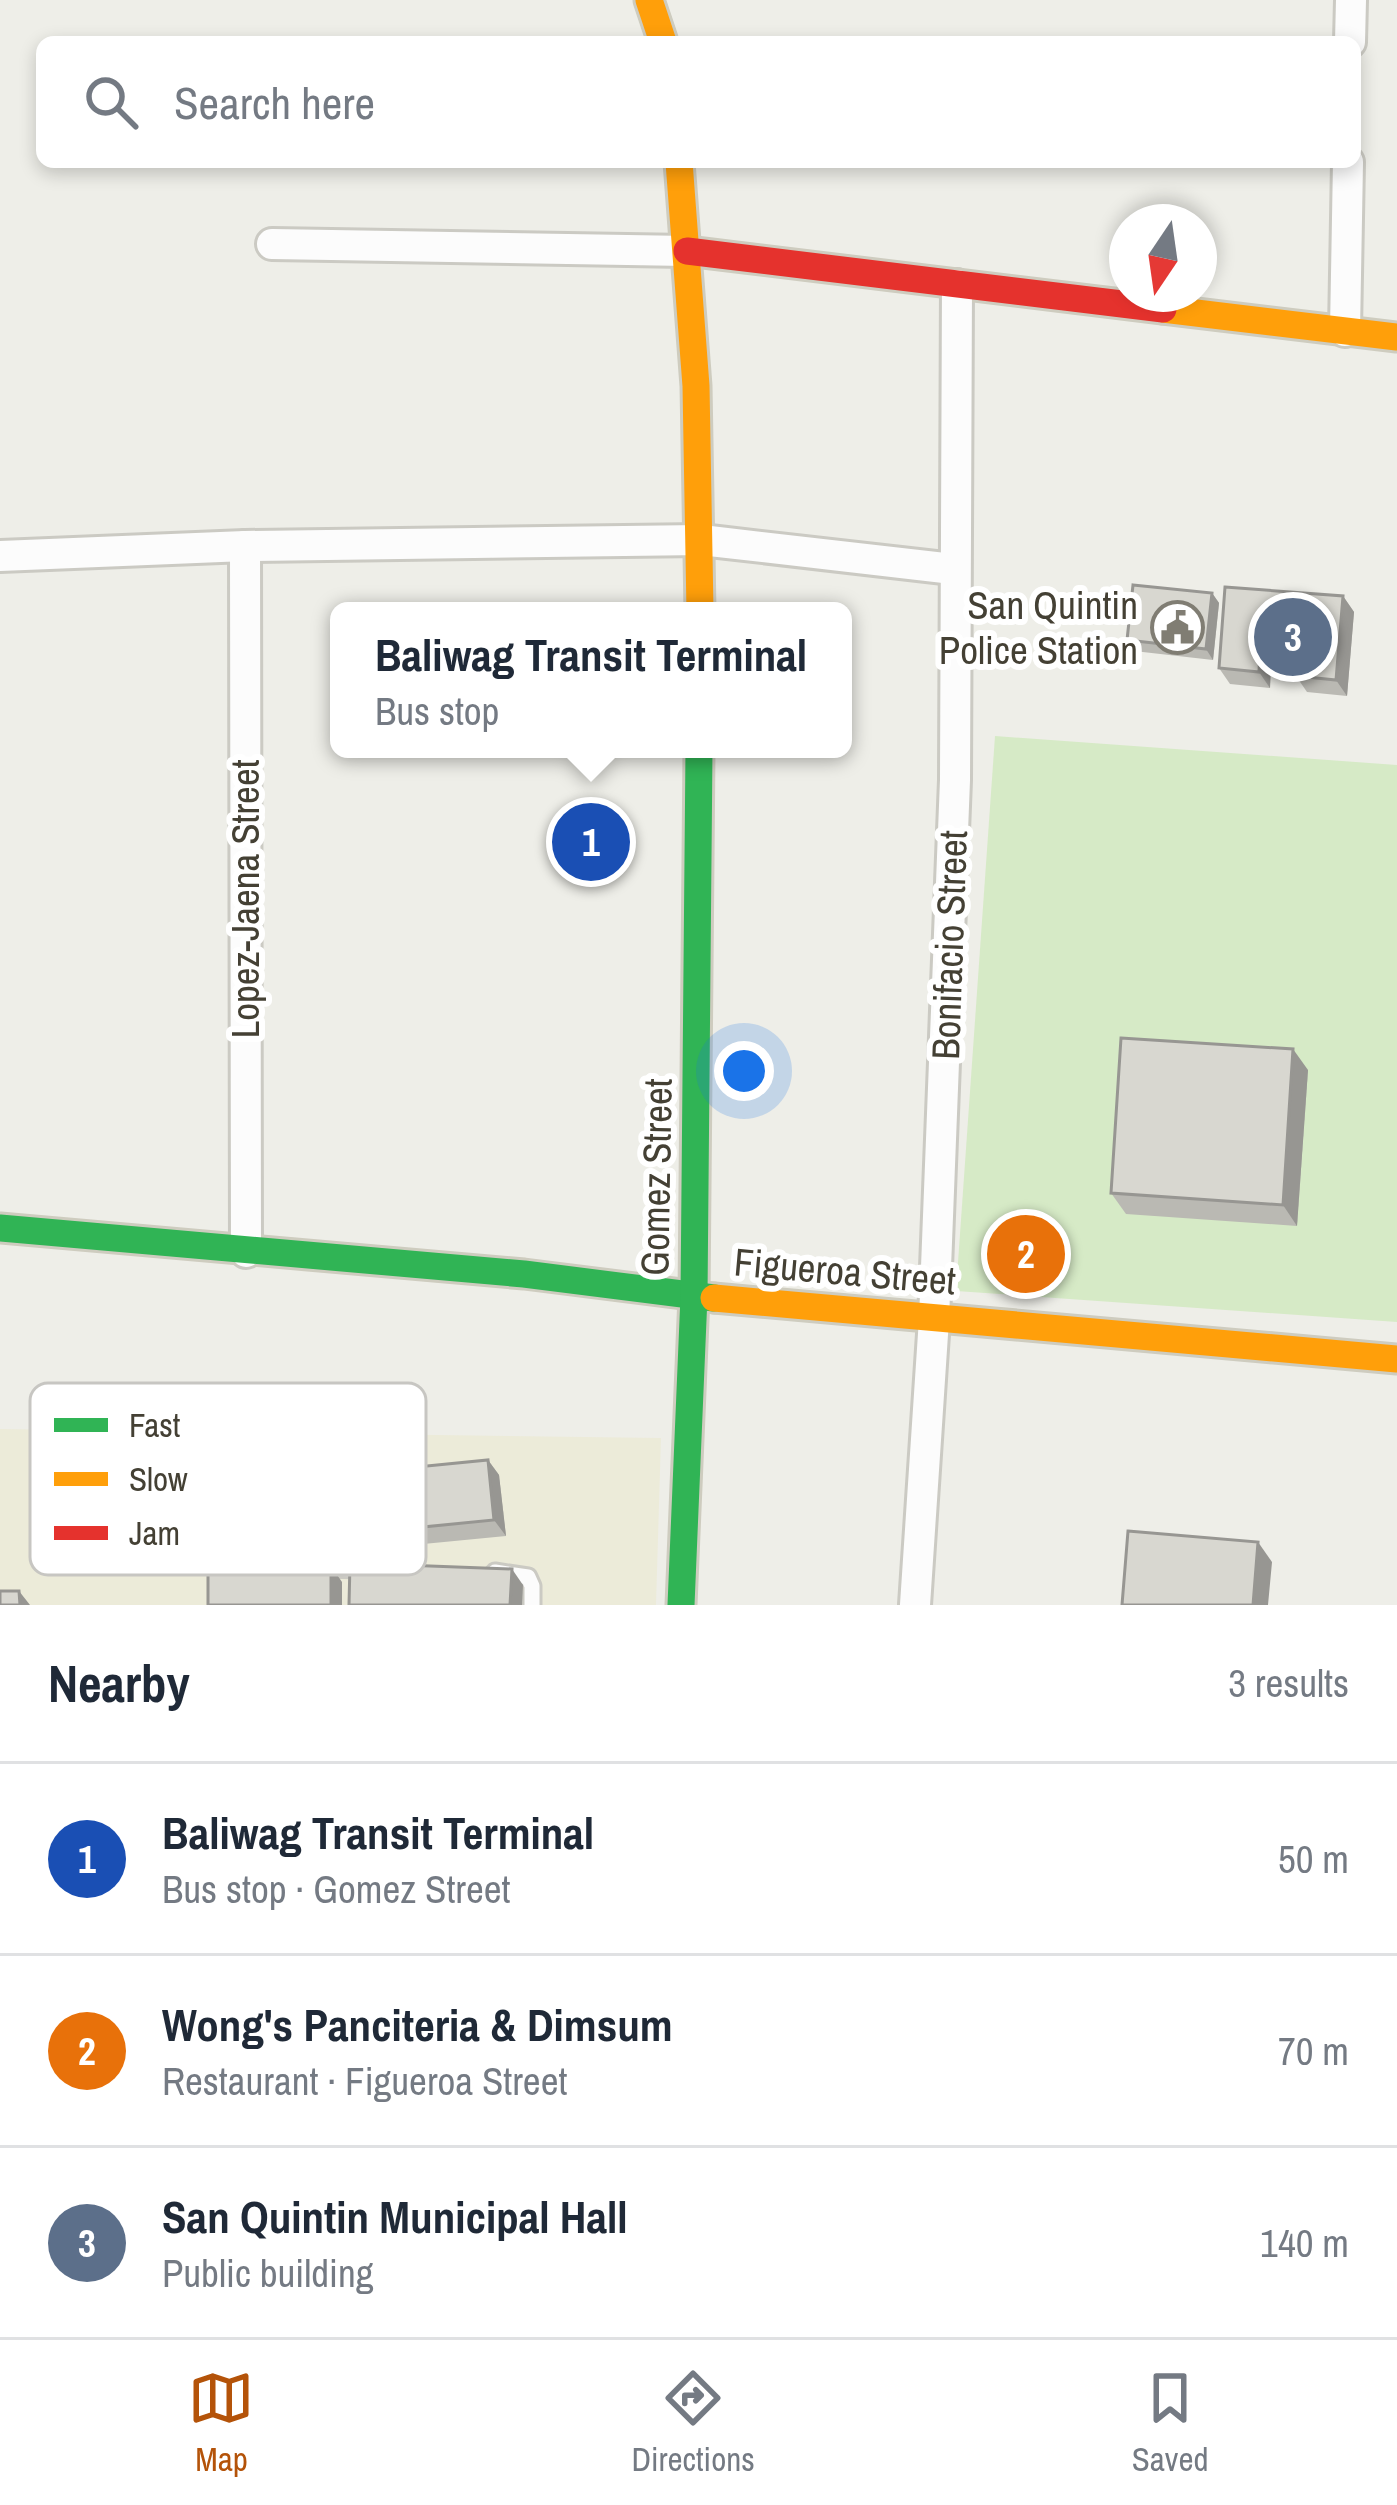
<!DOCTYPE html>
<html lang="en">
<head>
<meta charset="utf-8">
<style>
	body { margin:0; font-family:"Archivo Narrow",sans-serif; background:#f6f6f7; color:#1f2937 }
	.compass { position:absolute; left:1109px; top:204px; width:108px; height:108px; border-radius:50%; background:#fff; box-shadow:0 6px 18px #0003; rotate:193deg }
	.you { position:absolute; left:744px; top:1071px; width:42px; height:42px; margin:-30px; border:9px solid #fff; border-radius:50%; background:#1a73e8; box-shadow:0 0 0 18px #1a73e833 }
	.badge { display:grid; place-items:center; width:78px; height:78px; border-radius:50%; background:#b45309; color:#fff; font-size:39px; font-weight:700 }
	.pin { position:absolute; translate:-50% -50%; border:6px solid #fff; box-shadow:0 3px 12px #0006 }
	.popup { position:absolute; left:330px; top:602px; width:522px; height:156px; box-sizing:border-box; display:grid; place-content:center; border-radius:18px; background:#fff; filter:drop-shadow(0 3px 9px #0005); font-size:39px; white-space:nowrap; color:#747a83 }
	.popup b { font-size:45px; color:#1f2937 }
	.popup::after { content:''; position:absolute; left:50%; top:100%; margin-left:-24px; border:24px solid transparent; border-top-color:#fff }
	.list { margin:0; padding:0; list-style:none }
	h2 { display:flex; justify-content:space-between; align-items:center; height:156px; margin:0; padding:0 48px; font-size:51px }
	h2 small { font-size:39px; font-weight:400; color:#747a83 }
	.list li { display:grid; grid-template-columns:78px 1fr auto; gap:36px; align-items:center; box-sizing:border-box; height:192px; padding:0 48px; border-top:3px solid #e0e1e3 }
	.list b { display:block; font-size:45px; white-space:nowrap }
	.list p { margin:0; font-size:39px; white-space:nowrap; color:#747a83 }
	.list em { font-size:39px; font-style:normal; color:#747a83 }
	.icon { flex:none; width:66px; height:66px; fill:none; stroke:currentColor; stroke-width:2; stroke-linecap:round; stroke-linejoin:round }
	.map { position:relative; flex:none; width:1397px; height:1605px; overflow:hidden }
	.search { position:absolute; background:#fff; box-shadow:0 6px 18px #0003; left:36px; right:36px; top:36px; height:132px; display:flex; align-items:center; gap:30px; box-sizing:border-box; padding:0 42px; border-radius:18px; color:#747a83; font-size:45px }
	.sheet { height:732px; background:#fff }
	nav { display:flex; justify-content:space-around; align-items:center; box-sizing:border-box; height:168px; border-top:3px solid #e0e1e3; background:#fff; font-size:33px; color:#747a83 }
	nav a { display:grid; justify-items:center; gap:6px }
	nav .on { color:#b45309 }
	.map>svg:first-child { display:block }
</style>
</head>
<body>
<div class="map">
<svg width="1397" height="1605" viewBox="0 0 1397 1605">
	<rect width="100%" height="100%" fill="#eeeee8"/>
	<!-- education -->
	<path fill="#ecebd9" d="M0,1429L661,1438L656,1605H0Z"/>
	<!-- green -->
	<path fill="#d6eac6" d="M995,736L1397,765V1322L956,1291Z"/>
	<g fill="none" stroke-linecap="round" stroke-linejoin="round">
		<defs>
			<g id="lane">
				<path d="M97,1563L285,1567"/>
				<path d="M315,1568L369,1569"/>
				<path d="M495,1572L528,1577L532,1586V1605"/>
			</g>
			<g id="street">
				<path d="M1350,42L1351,0"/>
				<path d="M272,244L687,251"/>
				<path d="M1345,331L1348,162"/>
				<path d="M245,546L246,1252"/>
				<path d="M0,556L245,546L701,540L953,569"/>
				<path d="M915,1605L934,1319L955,780L957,285"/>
			</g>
			<g id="fast">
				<path d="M0,1228L524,1274L714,1298"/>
				<path d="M681,1605L694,1296L699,749"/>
			</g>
			<g id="slow">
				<path d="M649,0L663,42"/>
				<path d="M679,162L696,386L700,611"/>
				<path d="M1163,309L1397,337"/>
				<path d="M714,1298L1397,1359"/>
			</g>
			<path id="jam" d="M687,251L1163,309"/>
		</defs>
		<!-- lane casing -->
		<use href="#lane" stroke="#cbcac3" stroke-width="21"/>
		<!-- street casing -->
		<use href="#street" stroke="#cbcac3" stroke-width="36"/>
		<!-- fast casing -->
		<use href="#fast" stroke="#ceccbf" stroke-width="33"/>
		<!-- slow casing -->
		<use href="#slow" stroke="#ceccbf" stroke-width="33"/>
		<!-- jam casing -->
		<use href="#jam" stroke="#ceccbf" stroke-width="33"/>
		<!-- lane -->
		<use href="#lane" stroke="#fcfcfc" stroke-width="15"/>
		<!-- street -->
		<use href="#street" stroke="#fcfcfc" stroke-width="30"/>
		<!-- fast -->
		<use href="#fast" stroke="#30b455" stroke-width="27"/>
		<!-- slow -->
		<use href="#slow" stroke="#ff9f0a" stroke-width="27"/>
		<!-- jam -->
		<use href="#jam" stroke="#e5322d" stroke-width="27"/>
	</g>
	<!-- wall -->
	<g fill="#bab9b3">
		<path d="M1212,593L1219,603L1213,660L1134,651L1127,640Z"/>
		<path d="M1343,596L1354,612L1347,696L1307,692L1296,676L1297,663L1271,662L1270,688L1230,684L1219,668Z"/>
		<path d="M1308,1070L1297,1226L1126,1214L1111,1193Z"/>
		<path d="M263,1445L262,1492L49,1488L38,1472Z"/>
		<path d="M488,1460L499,1475L506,1536L413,1545L402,1529Z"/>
	</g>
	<!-- shaded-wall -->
	<g fill="#979692">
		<path d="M1212,593L1219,603L1213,660L1206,649Z"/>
		<path d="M1343,596L1354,612L1347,696L1336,680Z"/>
		<path d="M1260,646L1271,662L1270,688L1259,672Z"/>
		<path d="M1293,1049L1308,1070L1297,1226L1283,1205Z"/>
		<path d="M252,1429L263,1445L262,1492L251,1476Z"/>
		<path d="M488,1460L499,1475L506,1536L494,1520Z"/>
		<path d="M1258,1542L1272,1562L1268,1605H1253Z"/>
		<path d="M331,1566L342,1582V1605H331Z"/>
		<path d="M512,1569L523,1585L522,1605H510Z"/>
		<path d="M19,1591L30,1605H20Z"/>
	</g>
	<!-- building -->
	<g fill="#d8d7d0" stroke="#979692" stroke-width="3">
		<path d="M1133,585L1212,593L1206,649L1127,640Z"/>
		<path d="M1225,587L1343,596L1336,680L1296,676L1298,649L1260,646L1259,672L1219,668Z"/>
		<path d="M1121,1038L1293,1049L1283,1205L1111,1193Z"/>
		<path d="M39,1425L252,1429L251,1476L38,1472Z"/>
		<path d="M488,1460L494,1520L402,1529L396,1469Z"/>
		<path d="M1128,1531L1258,1542L1253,1605H1122Z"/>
		<path d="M350,1563L512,1569L510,1605H349Z"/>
		<path d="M331,1566V1605H208V1568Z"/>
		<path d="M0,1591H19L20,1605H0Z"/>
	</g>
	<!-- icons -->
	<defs>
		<symbol id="civic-ring" viewBox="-11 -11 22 22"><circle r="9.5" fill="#fff" stroke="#807d73" stroke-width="1.5"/><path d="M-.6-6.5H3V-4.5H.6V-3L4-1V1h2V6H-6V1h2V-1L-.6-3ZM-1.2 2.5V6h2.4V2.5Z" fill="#807d73"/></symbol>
	</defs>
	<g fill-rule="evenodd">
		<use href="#civic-ring" x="1148" y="598" width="59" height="59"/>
	</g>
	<g text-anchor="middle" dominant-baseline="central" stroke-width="12" stroke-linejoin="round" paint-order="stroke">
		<!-- poi labels -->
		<g font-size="39" fill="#444034" stroke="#fff" text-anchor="end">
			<text x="1138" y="605">San Quintin<tspan x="1138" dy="45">Police Station</tspan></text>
		</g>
		<!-- street labels -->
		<g font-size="39" fill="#444034" stroke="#fff">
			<text transform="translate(245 899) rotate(-90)">Lopez-Jaena Street</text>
			<text transform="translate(949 945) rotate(-88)">Bonifacio Street</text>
			<text transform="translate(656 1177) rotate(-89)">Gomez Street</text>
			<text transform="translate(845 1271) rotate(5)">Figueroa Street</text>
		</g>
	</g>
	<!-- legend -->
	<rect x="30" y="1383" width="396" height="192" rx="18" fill="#fff" stroke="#c7c6c2" stroke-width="3"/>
	<rect x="54" y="1418" width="54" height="14" fill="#30b455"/>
	<rect x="54" y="1472" width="54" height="14" fill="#ff9f0a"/>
	<rect x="54" y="1526" width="54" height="14" fill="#e5322d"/>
	<g font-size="33" fill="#444034">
		<text x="129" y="1437">Fast</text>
		<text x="129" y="1491">Slow</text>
		<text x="129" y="1545">Jam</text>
	</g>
</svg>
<svg class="compass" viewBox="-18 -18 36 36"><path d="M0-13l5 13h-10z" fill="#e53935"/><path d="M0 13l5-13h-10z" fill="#747a83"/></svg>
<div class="you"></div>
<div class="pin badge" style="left:591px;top:842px;background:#1a4fb4">1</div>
<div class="popup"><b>Baliwag Transit Terminal</b>Bus stop</div>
<div class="pin badge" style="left:1026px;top:1254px;background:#e8710a">2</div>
<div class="pin badge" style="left:1293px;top:637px;background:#5c6f8a">3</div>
<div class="search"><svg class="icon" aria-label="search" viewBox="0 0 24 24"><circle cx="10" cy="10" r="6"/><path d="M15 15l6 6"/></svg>Search here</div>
</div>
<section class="sheet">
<h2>Nearby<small>3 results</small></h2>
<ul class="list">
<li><span class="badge" style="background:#1a4fb4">1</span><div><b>Baliwag Transit Terminal</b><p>Bus stop · Gomez Street</p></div><em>50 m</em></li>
<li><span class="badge" style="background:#e8710a">2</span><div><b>Wong's Panciteria &amp; Dimsum</b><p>Restaurant · Figueroa Street</p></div><em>70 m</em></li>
<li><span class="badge" style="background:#5c6f8a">3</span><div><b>San Quintin Municipal Hall</b><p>Public building</p></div><em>140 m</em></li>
</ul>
</section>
<nav>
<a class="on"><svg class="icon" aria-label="map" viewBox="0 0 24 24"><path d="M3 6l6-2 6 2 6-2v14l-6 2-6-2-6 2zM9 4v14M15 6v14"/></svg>Map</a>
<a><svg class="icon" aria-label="directions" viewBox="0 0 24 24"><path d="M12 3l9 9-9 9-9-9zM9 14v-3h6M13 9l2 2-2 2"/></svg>Directions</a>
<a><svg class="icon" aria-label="saved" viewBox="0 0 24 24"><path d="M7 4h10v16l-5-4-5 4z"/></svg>Saved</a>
</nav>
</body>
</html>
